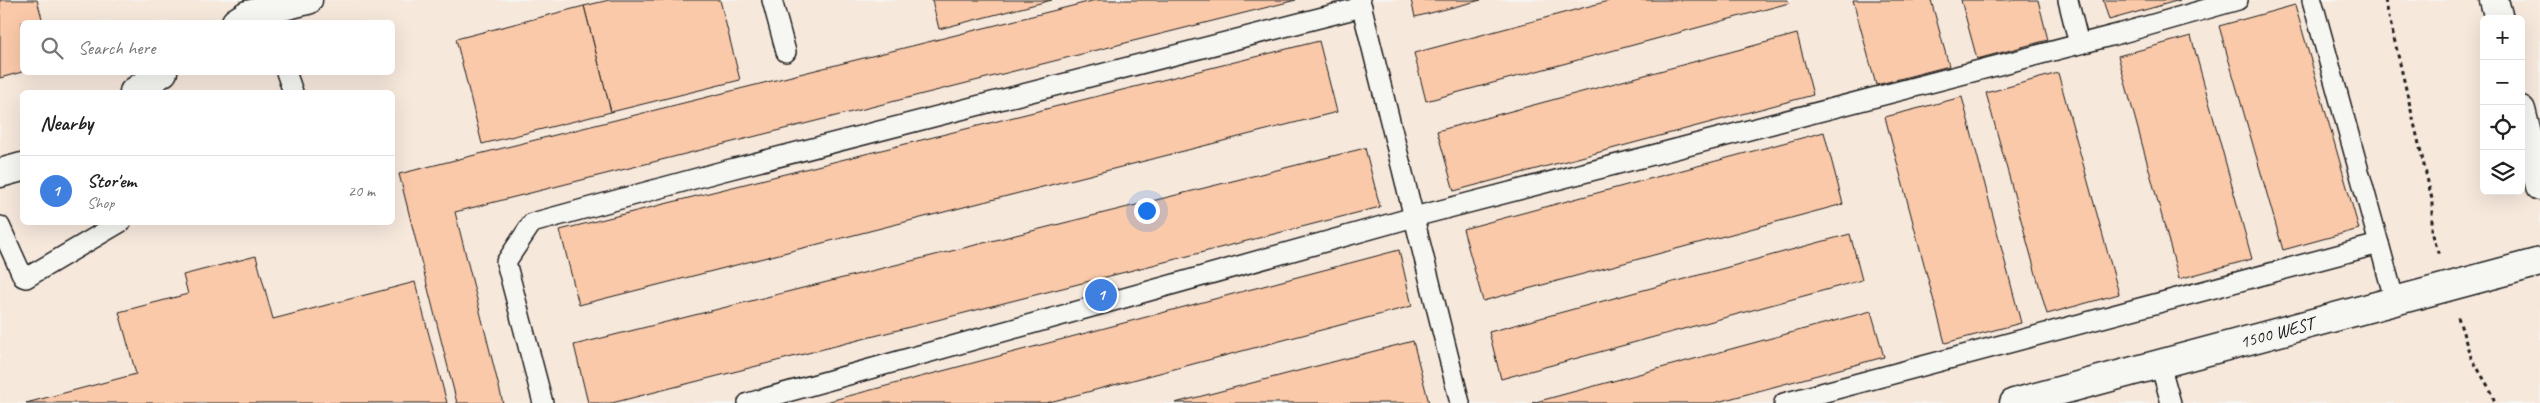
<!DOCTYPE html>
<html lang="en">
<head>
<meta charset="utf-8">
<style>
	body { margin:0; font-family:Caveat,sans-serif; background:#f6f6f6; color:#222 }
	.controls { position:absolute; right:15px; top:15px; display:grid; overflow:hidden; border-radius:8px; box-shadow:0 5px 20px #0002 }
	.controls button { width:45px; height:45px; display:grid; place-items:center; padding:0; border:0; border-bottom:1px solid #e0e0e0; background:#fff; color:#222; font:25px sans-serif }
	.you { position:absolute; left:1146px; top:210px; width:18px; height:18px; margin:-12px; border:4px solid #fff; border-radius:50%; background:#1a73e8; box-shadow:0 0 0 8px #1a73e833 }
	.badge { display:grid; place-items:center; width:32px; height:32px; border-radius:50%; background:#db2777; color:#fff; font-size:16px; font-weight:700 }
	.pin { position:absolute; translate:-50% -50%; border:2px solid #fff; box-shadow:0 1px 5px #0006 }
	.list { margin:0; padding:0; list-style:none }
	h2 { display:flex; justify-content:space-between; align-items:center; height:65px; margin:0; padding:0 20px; font-size:21px }
	h2 small { font-size:16px; font-weight:400; color:#767676 }
	.list li { display:grid; grid-template-columns:32px 1fr auto; gap:15px; align-items:center; box-sizing:border-box; height:70px; padding:0 20px; border-top:1px solid #e0e0e0 }
	.list b { display:block; font-size:19px; white-space:nowrap }
	.list p { margin:0; font-size:16px; white-space:nowrap; color:#767676 }
	.list em { font-size:16px; font-style:normal; color:#767676 }
	.icon { flex:none; width:28px; height:28px; fill:none; stroke:currentColor; stroke-width:2; stroke-linecap:round; stroke-linejoin:round }
	.map { position:relative; flex:none; width:2540px; height:403px; overflow:hidden }
	.search { position:absolute; background:#fff; box-shadow:0 5px 20px #0002; left:20px; top:20px; width:375px; height:55px; display:flex; align-items:center; gap:12px; box-sizing:border-box; padding:0 18px; border-radius:8px; color:#767676; font-size:19px }
	.panel { position:absolute; background:#fff; box-shadow:0 5px 20px #0002; left:20px; top:90px; width:375px; height:135px; border-radius:8px }
	.map>svg:first-child { display:block }
</style>
</head>
<body>
<div class="map">
<svg width="2540" height="403" viewBox="0 0 2540 403">
	<rect width="100%" height="100%" fill="#f6f6f2"/>
	<filter id="ink" filterUnits="userSpaceOnUse"><feTurbulence type="fractalNoise" baseFrequency=".02" numOctaves="2"/><feDisplacementMap in="SourceGraphic" scale="10" xChannelSelector="R" yChannelSelector="G"/><feConvolveMatrix kernelMatrix="1 2 1 2 8 2 1 2 1" color-interpolation-filters="sRGB"/></filter>
	<g filter="url(#ink)">
		<!-- built -->
		<path fill="#f7e8dc" fill-rule="evenodd" d="M0,0H2540V403H0ZM2484,19H2521V191H2484ZM22,22H392V72H22ZM22,92H392V222H22Z"/>
		<!-- building -->
		<g fill="#fac9a9" stroke="#1c1c1c">
			<path d="M0,0H37L43,22H22V72L0,78Z"/>
			<path d="M609,0H720L740,80L611,112L584,6Z"/>
			<path d="M932,0H1052L939,29Z"/>
			<path d="M1096,0H1296L455,212L503,403H457L399,174Z"/>
			<path d="M1411,0H1481L1415,17Z"/>
			<path d="M1612,0H1788L1789,3L1426,101L1414,53Z"/>
			<path d="M1853,0H1931L1949,66L1876,85Z"/>
			<path d="M1961,0H2038L2048,40L1977,59Z"/>
			<path d="M2103,0H2180L2109,20Z"/>
			<path d="M2295,5L2359,229L2283,250L2219,26Z"/>
			<path d="M584,6L611,112L482,144L456,39Z"/>
			<path d="M1797,34L1813,95L1454,191L1437,131Z"/>
			<path d="M2191,36L2252,259L2179,279L2118,56Z"/>
			<path d="M1319,41L1337,112L579,305L560,230Z"/>
			<path d="M2058,73L2119,294L2047,314L1986,93Z"/>
			<path d="M1962,97L2021,323L1945,343L1885,117Z"/>
			<path d="M1824,132L1843,204L1483,301L1463,229Z"/>
			<path d="M1365,148L1380,207L612,403H588L574,345Z"/>
			<path d="M1850,234L1862,280L1501,379L1489,332Z"/>
			<path d="M1399,250L1412,306L1046,403H822Z"/>
			<path d="M256,256L273,319L415,282L447,403H26L136,374L119,312L188,294L183,275Z"/>
			<path d="M1871,311L1884,357L1714,403H1532Z"/>
			<path d="M1413,341L1429,403H1175Z"/>
		</g>
		<g fill="none" stroke-linecap="round" stroke-linejoin="round">
			<defs>
				<g id="service">
					<path d="M772,0L786,52"/>
					<path d="M1360,0L1460,403"/>
					<path d="M2068,0L2079,44"/>
					<path d="M2312,0L2395,302"/>
					<path d="M286,72L293,92"/>
					<path d="M0,226L23,277L26,278L121,222"/>
					<path d="M2160,364L2171,403"/>
					<path d="M543,403L506,262L532,223L723,171L1362,7"/>
					<path d="M748,403L1414,217L2122,33L2238,0"/>
					<path d="M1784,403L2379,244"/>
				</g>
				<g id="minor">
					<path d="M236,22L247,15L308,0"/>
					<path d="M134,92L163,72"/>
					<path d="M0,173L22,167"/>
					<path id="s1" d="M2014,403L2540,262"/>
				</g>
				<g id="secondary">
					<path d="M2494,0L2499,19"/>
					<path d="M2521,110L2540,186"/>
				</g>
			</defs>
			<!-- service casing -->
			<use href="#service" stroke="#1c1c1c" stroke-width="22"/>
			<!-- minor casing -->
			<use href="#minor" stroke="#1c1c1c" stroke-width="31"/>
			<!-- secondary casing -->
			<use href="#secondary" stroke="#1c1c1c" stroke-width="31"/>
			<!-- path -->
			<g stroke="#1c1c1c" stroke-width="3" stroke-dasharray="4 4" stroke-linecap="butt">
				<path d="M2385,0L2432,199V231L2439,256"/>
				<path d="M2458,317L2470,355L2492,393L2495,403"/>
			</g>
			<!-- service -->
			<use href="#service" stroke="#f6f6f2" stroke-width="19"/>
			<!-- minor -->
			<use href="#minor" stroke="#f6f6f2" stroke-width="28"/>
			<!-- secondary -->
			<use href="#secondary" stroke="#f6f6f2" stroke-width="28"/>
		</g>
	</g>
	<g text-anchor="middle" dominant-baseline="central" stroke-width="4.5" stroke-linejoin="round" paint-order="stroke">
		<!-- street labels -->
		<g font-size="18" fill="#1c1c1c" stroke="#f6f6f2">
			<text stroke="none"><textPath href="#s1" startOffset="272">1500 WEST</textPath></text>
		</g>
	</g>
</svg>
<div class="controls">
<button>+</button>
<button>−</button>
<button><svg class="icon" aria-label="locate" viewBox="0 0 24 24"><circle cx="12" cy="12" r="6"/><path d="M12 2v4M12 18v4M2 12h4M18 12h4"/></svg></button>
<button><svg class="icon" aria-label="layers" viewBox="0 0 24 24"><path d="M12 4l9 5-9 5-9-5zM3 14l9 5 9-5"/></svg></button>
</div>
<div class="you"></div>
<div class="pin badge" style="left:1101px;top:295px;background:#3f7fe0">1</div>
<div class="search"><svg class="icon" aria-label="search" viewBox="0 0 24 24"><circle cx="10" cy="10" r="6"/><path d="M15 15l6 6"/></svg>Search here</div>
<section class="panel">
<h2>Nearby<small></small></h2>
<ul class="list">
<li><span class="badge" style="background:#3f7fe0">1</span><div><b>Stor'em</b><p>Shop</p></div><em>20 m</em></li>
</ul>
</section>
</div>
</body>
</html>
